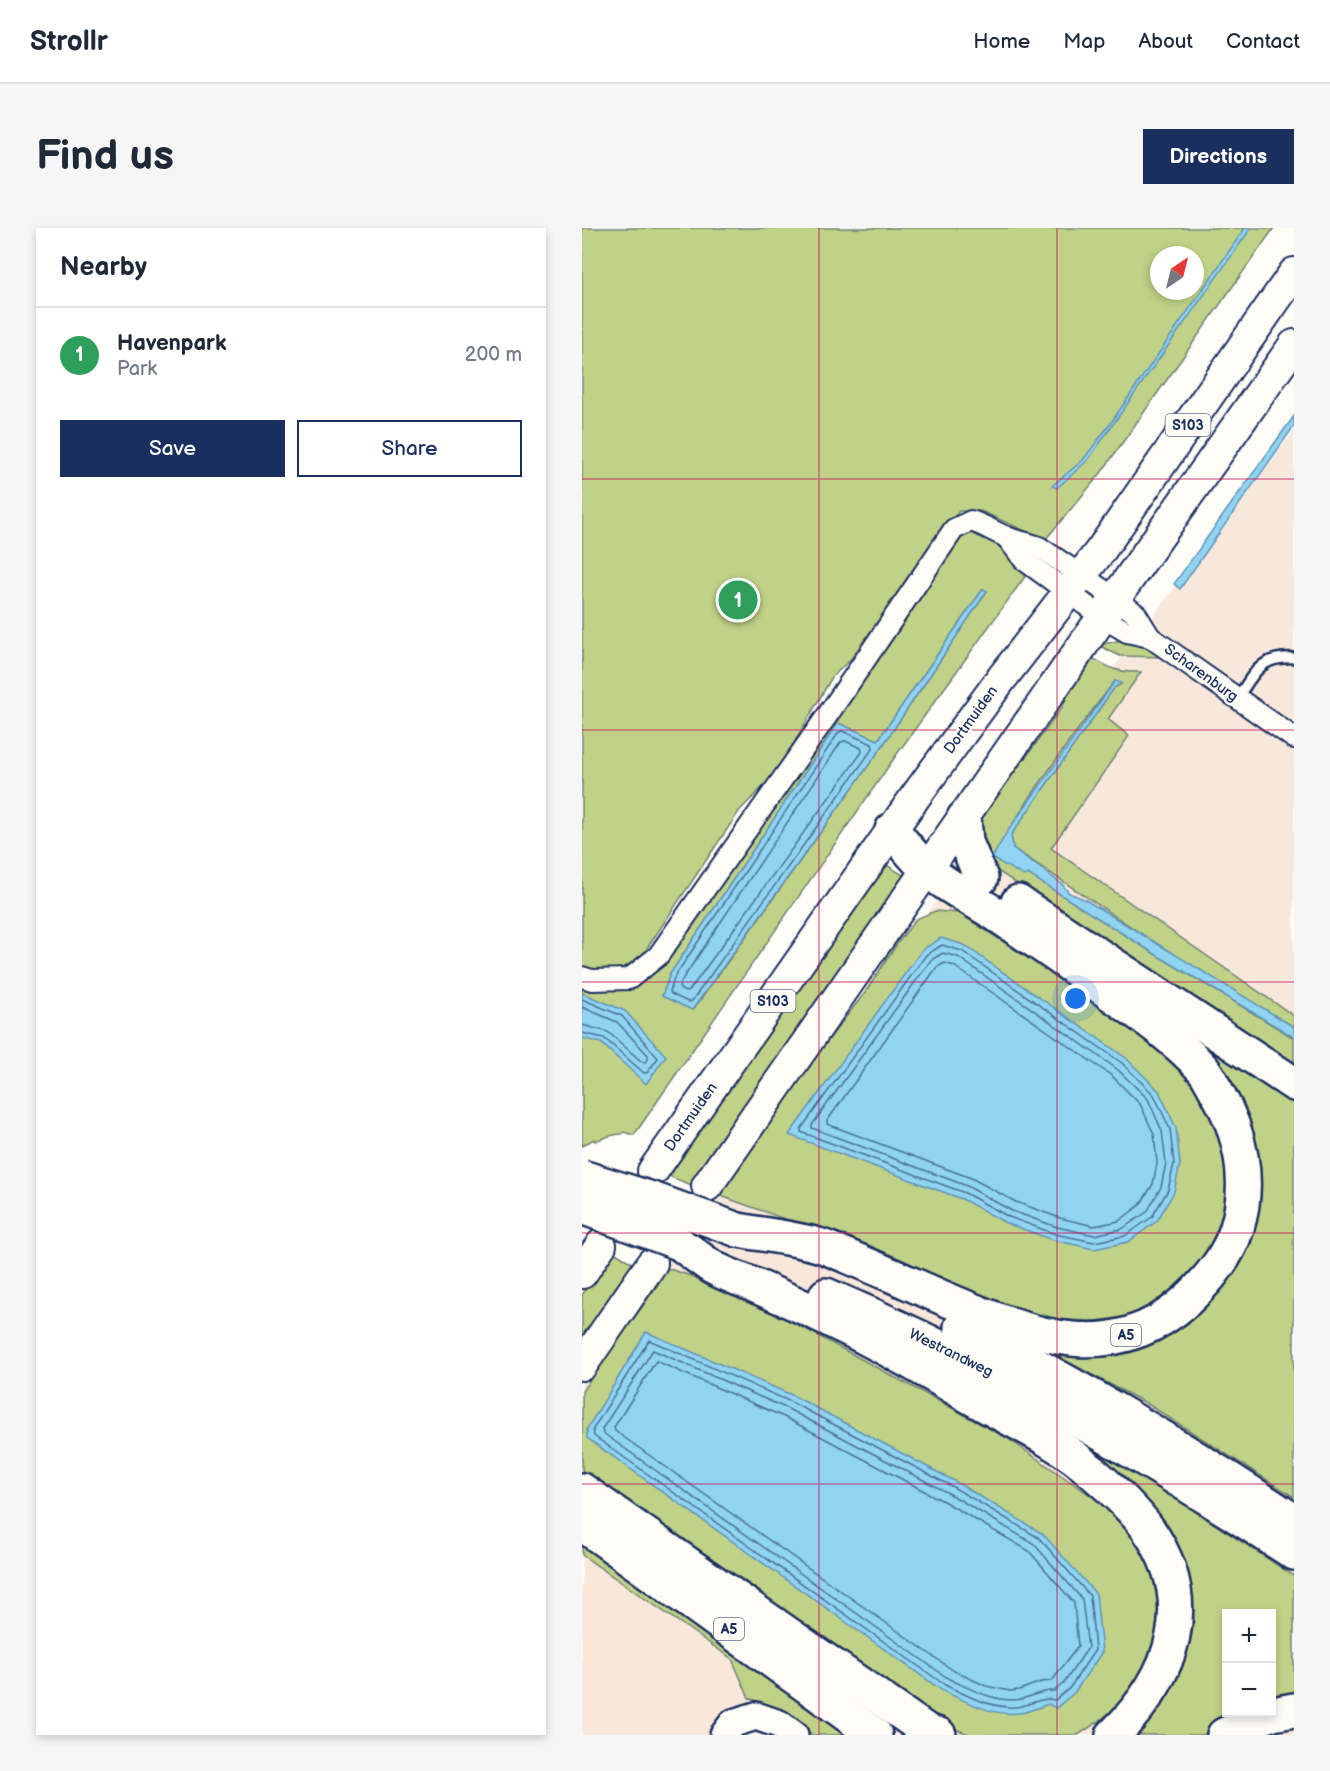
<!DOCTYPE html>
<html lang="en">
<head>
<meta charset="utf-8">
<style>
	body { margin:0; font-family:"Balsamiq Sans",sans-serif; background:#f6f6f7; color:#1f2937 }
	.controls { position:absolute; right:18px; bottom:18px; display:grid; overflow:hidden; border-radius:0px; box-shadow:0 3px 9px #0003 }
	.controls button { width:54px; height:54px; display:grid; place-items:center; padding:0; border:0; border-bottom:2px solid #e0e1e3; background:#fff; color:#1f2937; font:30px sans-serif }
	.compass { position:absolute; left:568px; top:18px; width:54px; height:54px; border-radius:50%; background:#fff; box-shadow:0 3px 9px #0003; rotate:35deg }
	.you { position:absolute; left:494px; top:771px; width:21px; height:21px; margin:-15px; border:4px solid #fff; border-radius:50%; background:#1a73e8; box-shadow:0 0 0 9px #1a73e833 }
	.badge { display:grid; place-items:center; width:39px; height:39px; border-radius:50%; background:#1b2f5e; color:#fff; font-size:20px; font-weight:700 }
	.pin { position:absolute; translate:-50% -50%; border:3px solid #fff; box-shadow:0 2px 6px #0006 }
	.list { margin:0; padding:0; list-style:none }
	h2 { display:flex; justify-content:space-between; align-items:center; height:78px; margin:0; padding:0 24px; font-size:26px }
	h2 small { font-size:20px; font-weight:400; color:#747a83 }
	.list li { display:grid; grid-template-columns:39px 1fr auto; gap:18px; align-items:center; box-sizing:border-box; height:96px; padding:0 24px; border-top:2px solid #e0e1e3 }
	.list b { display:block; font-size:22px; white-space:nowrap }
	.list p { margin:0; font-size:20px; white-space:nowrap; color:#747a83 }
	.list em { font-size:20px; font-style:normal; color:#747a83 }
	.actions { display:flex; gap:12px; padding:18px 24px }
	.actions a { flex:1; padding:14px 0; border:2px solid #1b2f5e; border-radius:0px; text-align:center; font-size:21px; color:#1b2f5e }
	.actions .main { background:#1b2f5e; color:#fff }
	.map { position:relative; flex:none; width:712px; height:1507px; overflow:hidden; border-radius:0px }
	header { display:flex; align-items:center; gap:36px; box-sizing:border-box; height:84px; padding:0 30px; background:#fff; border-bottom:2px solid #e0e1e3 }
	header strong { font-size:28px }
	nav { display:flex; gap:33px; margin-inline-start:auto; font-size:21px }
	.intro { display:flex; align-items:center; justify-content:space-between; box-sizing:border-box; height:144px; padding:0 36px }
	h1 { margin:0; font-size:42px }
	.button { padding:15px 27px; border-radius:0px; background:#1b2f5e; color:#fff; font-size:21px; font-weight:700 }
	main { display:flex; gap:36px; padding:0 36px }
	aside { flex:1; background:#fff; border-radius:0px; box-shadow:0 3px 9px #0003 }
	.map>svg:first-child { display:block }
</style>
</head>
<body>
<header>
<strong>Strollr</strong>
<nav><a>Home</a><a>Map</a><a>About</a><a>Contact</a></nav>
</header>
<div class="intro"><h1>Find us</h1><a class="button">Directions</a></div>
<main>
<aside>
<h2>Nearby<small></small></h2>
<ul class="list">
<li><span class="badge" style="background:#2e9e5b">1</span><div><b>Havenpark</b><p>Park</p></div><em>200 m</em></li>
</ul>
<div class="actions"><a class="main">Save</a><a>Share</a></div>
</aside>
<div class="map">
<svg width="712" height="1507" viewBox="0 0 712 1507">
	<rect width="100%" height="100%" fill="#fdfcf7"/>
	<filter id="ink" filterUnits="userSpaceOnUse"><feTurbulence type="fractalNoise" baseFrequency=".0167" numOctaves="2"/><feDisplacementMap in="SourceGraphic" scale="12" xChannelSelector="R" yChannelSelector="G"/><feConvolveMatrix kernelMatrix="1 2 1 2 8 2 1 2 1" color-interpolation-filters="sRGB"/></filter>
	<g filter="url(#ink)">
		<!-- built -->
		<path fill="#f8e8dc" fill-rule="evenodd" d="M712,203V1507H0V1090L146,947ZM644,1386H690V1484H644Z"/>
		<!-- green -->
		<g fill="#c0d287" stroke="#6e8072" stroke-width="1.5" fill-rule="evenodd">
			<path d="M0,0H692L519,245L463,312L399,283H377L268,432L250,449L194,546L158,582L57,732C36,743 24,747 0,741ZM577,27H613V63H577Z"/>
			<path d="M389,303C412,313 429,325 447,343L315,526L52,907L42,904L40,906C30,906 22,910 13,913L12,911L0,918V754L37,761L59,754L255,484L377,311ZM401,361L405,363L297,523L111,782L80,768L88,746L256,495L296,512Z"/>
			<path d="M544,411L560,415L580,429L538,428L516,417Z"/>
			<path d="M507,428C527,440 535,445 559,444L526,491L547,508L469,620L712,788V799L593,728L431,620L429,607L532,460L539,456L533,453C489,509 446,569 410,630L446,646L573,726L712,810V838L402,634L394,592L410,566L444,529L481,478L499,436Z"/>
			<path d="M301,635L326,650L114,959L79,945Z"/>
			<path d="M353,683L377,685L565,808L608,847L633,885L646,941L645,978L635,1011L616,1043L589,1068L554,1087L514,1093L461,1091L413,1077L336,1039L139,968L178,899L282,766L315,716L334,691Z"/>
			<path d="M601,799L712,864V1269L564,1175L434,1107L516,1122L659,1014L635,833L620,815Z"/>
			<path d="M30,1023L59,1040L0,1123V1067Z"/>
			<path d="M87,1041L135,1056L181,1078L425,1210L518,1274L563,1322L578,1364L573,1424L552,1464L516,1494L496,1507H389L358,1495L0,1242V1163Z"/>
			<path d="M431,1175L551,1243L712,1348V1472L690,1479V1386H644V1484L671,1485L620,1507H536L552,1495L596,1336Z"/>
			<path d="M0,1311L274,1507H231L189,1478L167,1470L150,1431L0,1327Z"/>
		</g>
		<!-- water -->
		<g fill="#90d4f2" stroke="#6192b7" stroke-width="1.5">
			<path d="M663,0H669L506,232L475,260L470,258L501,232L528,196Z"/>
			<path d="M712,188V198L598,361L592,356Z"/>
			<path d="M401,361L405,363L297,523L110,782L80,768L88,746L256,495L296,512Z"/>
			<path d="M533,453L539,455L532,460L429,607L431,620L480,656L487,665L502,671L712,799V809L573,726L446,646L442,648L410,630L425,604Z"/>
			<path d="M359,710L382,717L544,830L577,863L594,900L598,936L592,964L575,993L546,1014L512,1021L471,1012L424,995L380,971L207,907L340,722Z"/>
			<path d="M0,765L43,783L84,828L64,856L19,815L0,810Z"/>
			<path d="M64,1104L212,1168L374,1254L461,1306L514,1366L520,1424L492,1465L474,1480L466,1476C458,1479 450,1482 443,1484C415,1491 385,1474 361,1463L5,1210V1201Z"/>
		</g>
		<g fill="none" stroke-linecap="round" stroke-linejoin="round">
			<!-- shore -->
			<g stroke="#4a7199" stroke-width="1.5">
				<path d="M260,503L290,516L291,520L110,773L106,774L89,766L88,763L93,748L257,504Z"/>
				<path d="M263,513L279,520L280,524L107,763L104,764L99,762L97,759L100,752L259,514Z"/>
				<path d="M360,717L380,723L540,835L572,867L588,901L592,936L586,962L570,989L543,1008L512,1014L473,1006L427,989L383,965L219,904V901L344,727Z"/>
				<path d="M361,725L376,729L535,841L566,871L580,903L584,935L579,959L565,984L540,1001L512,1007L475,999L430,983L385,958L230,900V897L349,732Z"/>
				<path d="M363,735L372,738L530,848L558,876L572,906L575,935L571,956L558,977L537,993L512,998L478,990L434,974L389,950L245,896V893L355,739Z"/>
				<path d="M0,771L40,788L76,830L65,845H62L22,810L0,805"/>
				<path d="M0,779L35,794L66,827V831L63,834H60L26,804L0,797"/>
				<path d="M67,1112L209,1174L371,1259L457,1310L508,1368L513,1422L487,1461L473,1472C457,1468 443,1481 427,1479C404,1478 384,1467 363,1457L12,1208L11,1201Z"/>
				<path d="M71,1122L206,1181L368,1266L452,1316L500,1371L506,1420L482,1455L472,1463C460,1462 451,1468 440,1471C415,1476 389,1461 367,1451L21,1205L20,1201Z"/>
				<path d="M74,1133L202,1189L363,1274L447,1323L492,1375L496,1418L470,1453L459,1454L437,1462L428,1463L404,1458L372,1443L33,1203L32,1199Z"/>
			</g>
			<defs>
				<path id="service" d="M655,471C672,445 678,428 712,430"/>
				<g id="minor">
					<path d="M425,310L442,332L520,389L545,404L568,409L712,510"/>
					<path d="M0,749L10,752L47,751L76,728L247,485L372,301L389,293C402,297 412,304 425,309C436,314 445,314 457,319L533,370L554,386L568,409"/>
				</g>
				<path id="secondary" d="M142,1507L151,1495L174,1488L197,1496L212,1507"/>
				<g id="primary">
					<path d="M71,943L333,569L420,450L519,322L712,45"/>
					<path d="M125,958L551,345L712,117"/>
					<path d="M0,1045L19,1017"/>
					<path d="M0,1137L70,1035"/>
				</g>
				<g id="motorway">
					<path d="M382,590L384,614L399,650"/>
					<path d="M436,674L712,856"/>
					<path d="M156,1002C182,1007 222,1011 245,1020C288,1037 329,1056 371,1074C451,1108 530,1139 604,1073C626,1053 646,1029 655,1000C669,953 659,905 635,864C630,856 626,846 620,840C592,809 556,785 522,761C487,736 451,711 415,687C392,672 363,658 344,640C331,629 321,614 310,602"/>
					<path d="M97,1015C108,1023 119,1032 130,1039C144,1047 161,1052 176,1059C204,1071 231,1083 258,1097C307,1120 354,1149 401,1176C435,1195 472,1212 502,1237C521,1253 552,1281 566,1301C618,1375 591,1449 531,1507"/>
					<path d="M244,1067C411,1138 561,1226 712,1325"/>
					<path d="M379,1099C495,1155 605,1222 712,1293"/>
					<path d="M0,1262L345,1503L357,1507"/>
					<path d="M0,1296L293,1507"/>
					<path d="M642,1507L685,1487L712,1482"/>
				</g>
			</defs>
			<!-- service casing -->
			<use href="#service" stroke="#1b2f5e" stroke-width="14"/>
			<!-- minor casing -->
			<use href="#minor" stroke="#1b2f5e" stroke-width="24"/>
			<!-- secondary casing -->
			<use href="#secondary" stroke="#1b2f5e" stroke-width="32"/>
			<!-- primary casing -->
			<use href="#primary" stroke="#1b2f5e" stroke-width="34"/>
			<!-- motorway casing -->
			<use href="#motorway" stroke="#1b2f5e" stroke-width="38"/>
			<!-- service -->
			<use href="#service" stroke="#fdfcf7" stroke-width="9"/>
			<!-- minor -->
			<use href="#minor" stroke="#fdfcf7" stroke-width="20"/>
			<!-- secondary -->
			<use href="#secondary" stroke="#fdfcf7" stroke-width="27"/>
			<!-- primary -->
			<use href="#primary" stroke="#fdfcf7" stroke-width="30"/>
			<!-- motorway -->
			<use href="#motorway" stroke="#fdfcf7" stroke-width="33"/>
			<defs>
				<g id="motorway-bridge">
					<path d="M0,949L73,972L156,1002"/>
					<path d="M0,979L97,1015"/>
				</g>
			</defs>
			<!-- motorway-bridge casing -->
			<use href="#motorway-bridge" stroke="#1b2f5e" stroke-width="38" stroke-linecap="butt"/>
			<!-- motorway-bridge -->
			<use href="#motorway-bridge" stroke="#fdfcf7" stroke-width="33"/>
		</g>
	</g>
	<!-- grid -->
	<path fill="none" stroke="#c2185b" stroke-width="1.5" stroke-opacity="0.55" d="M237,0V1507M475,0V1507M0,251H712M0,502H712M0,754H712M0,1005H712M0,1256H712"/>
	<g text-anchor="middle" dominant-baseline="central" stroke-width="5" stroke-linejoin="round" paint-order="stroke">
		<!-- shield labels -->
		<g fill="#fdfcf7" stroke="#5f6c8c" stroke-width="1.5">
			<rect x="583.5" y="186" width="45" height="22" rx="4.5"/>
			<rect x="168.5" y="762" width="45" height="22" rx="4.5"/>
			<rect x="529" y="1096" width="30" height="22" rx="4.5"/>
			<rect x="132" y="1390" width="30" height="22" rx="4.5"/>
		</g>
		<g font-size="14" font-weight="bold" fill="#1b2f5e">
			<text x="606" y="197">S103</text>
			<text x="191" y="773">S103</text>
			<text x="544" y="1107">A5</text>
			<text x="147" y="1401">A5</text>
		</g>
		<!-- street labels -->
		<g font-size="15" fill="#1b2f5e" stroke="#fdfcf7">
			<text transform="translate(619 445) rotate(36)">Scharenburg</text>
			<text transform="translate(389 492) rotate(-54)">Dortmuiden</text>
			<text transform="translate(109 889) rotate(-55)">Dortmuiden</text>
			<text transform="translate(369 1125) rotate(26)">Westrandweg</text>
		</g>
	</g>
</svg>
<div class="controls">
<button>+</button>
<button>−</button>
</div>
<svg class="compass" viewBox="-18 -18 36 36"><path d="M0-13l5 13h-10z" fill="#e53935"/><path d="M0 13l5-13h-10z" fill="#747a83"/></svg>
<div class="you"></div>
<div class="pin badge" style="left:156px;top:372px;background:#2e9e5b">1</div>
</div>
</main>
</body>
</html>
